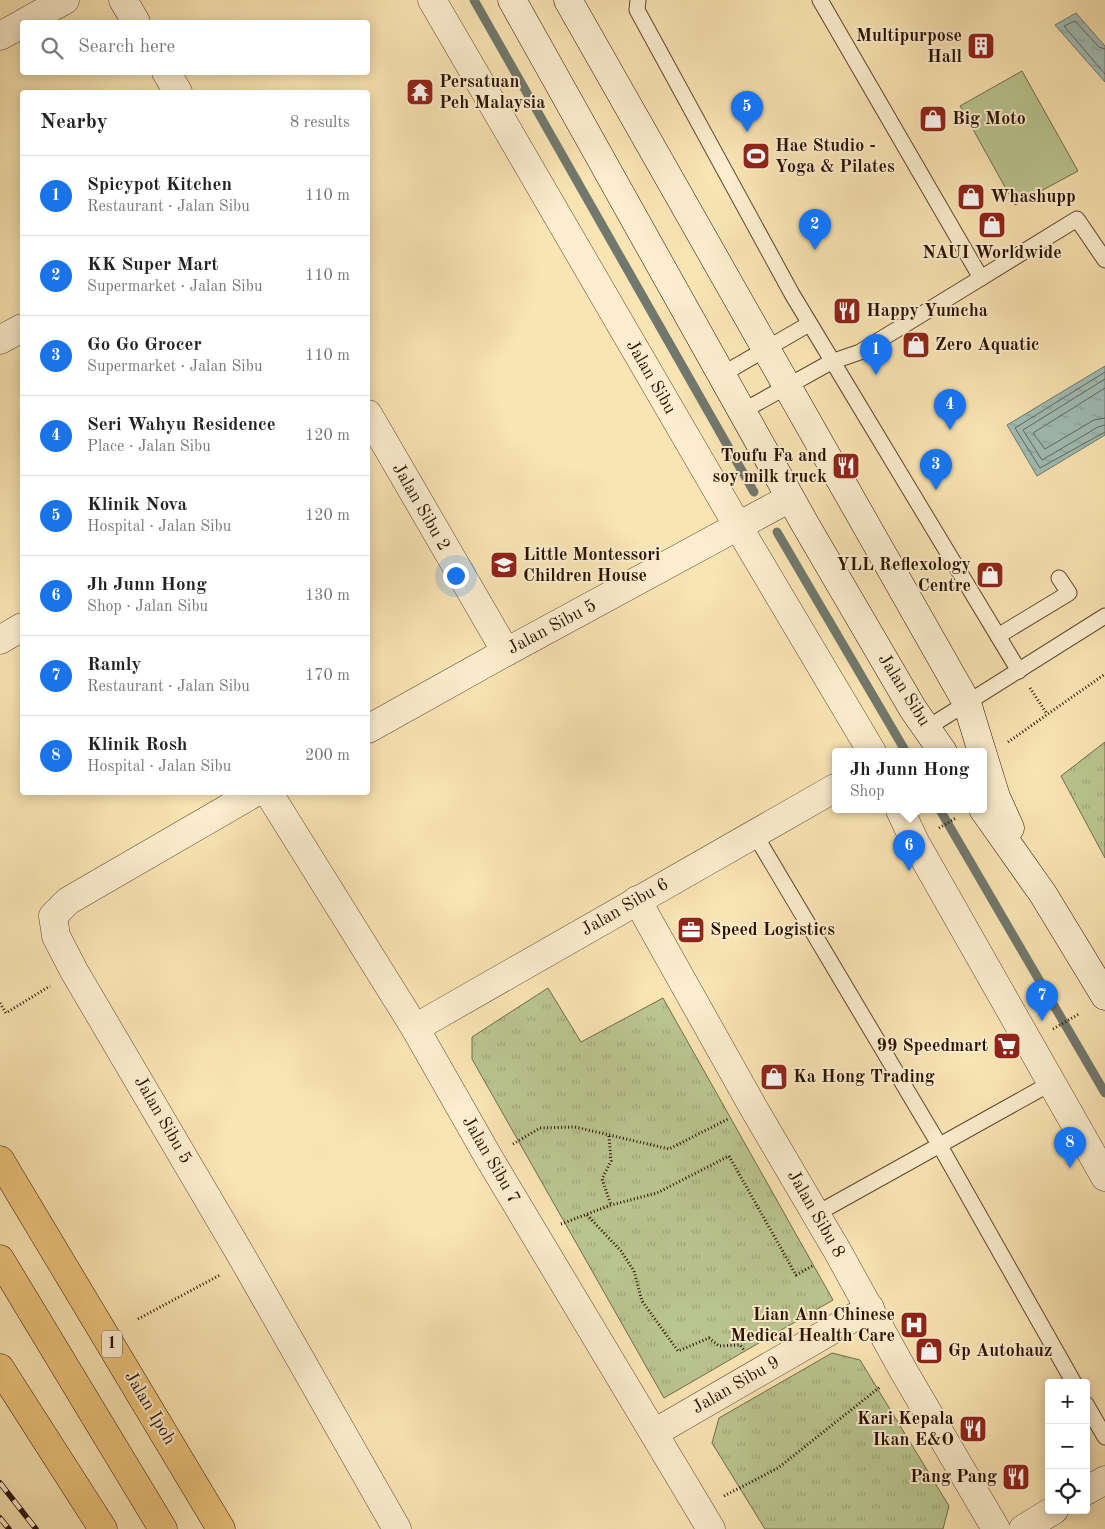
<!DOCTYPE html>
<html lang="en">
<head>
<meta charset="utf-8">
<style>
	body { margin:0; font-family:"Old Standard TT",serif; background:#f2f2f2; color:#222 }
	.controls { position:absolute; right:15px; bottom:15px; display:grid; overflow:hidden; border-radius:5px; box-shadow:0 2px 12px #0003 }
	.controls button { width:45px; height:45px; display:grid; place-items:center; padding:0; border:0; border-bottom:1px solid #e0e0e0; background:#fff; color:#222; font:25px sans-serif }
	.you { position:absolute; left:455px; top:575px; width:18px; height:18px; margin:-12px; border:4px solid #fff; border-radius:50%; background:#1a73e8; box-shadow:0 0 0 8px #1a73e833 }
	.badge { display:grid; place-items:center; width:32px; height:32px; border-radius:50%; background:#1a73e8; color:#fff; font-size:16px; font-weight:700 }
	.pin { position:absolute; translate:-50% -41px; filter:drop-shadow(0 1px 2px #0008) }
	.pin::after { content:''; position:absolute; top:26px; width:18px; height:15px; background:inherit; clip-path:polygon(0 0,100% 0,50% 100%) }
	.popup { position:absolute; left:832px; top:748px; width:155px; height:65px; box-sizing:border-box; display:grid; place-content:center; border-radius:5px; background:#fff; filter:drop-shadow(0 1px 4px #0005); font-size:16px; white-space:nowrap; color:#767676 }
	.popup b { font-size:19px; color:#222 }
	.popup::after { content:''; position:absolute; left:50%; top:100%; margin-left:-10px; border:10px solid transparent; border-top-color:#fff }
	.list { margin:0; padding:0; list-style:none }
	h2 { display:flex; justify-content:space-between; align-items:center; height:65px; margin:0; padding:0 20px; font-size:21px }
	h2 small { font-size:16px; font-weight:400; color:#767676 }
	.list li { display:grid; grid-template-columns:32px 1fr auto; gap:15px; align-items:center; box-sizing:border-box; height:80px; padding:0 20px; border-top:1px solid #e0e0e0 }
	.list b { display:block; font-size:19px; white-space:nowrap }
	.list p { margin:0; font-size:16px; white-space:nowrap; color:#767676 }
	.list em { font-size:16px; font-style:normal; color:#767676 }
	.icon { flex:none; width:28px; height:28px; fill:none; stroke:currentColor; stroke-width:2; stroke-linecap:round; stroke-linejoin:round }
	.map { position:relative; flex:none; width:1105px; height:1529px; overflow:hidden }
	.search { position:absolute; background:#fff; box-shadow:0 2px 12px #0003; left:20px; top:20px; width:350px; height:55px; display:flex; align-items:center; gap:12px; box-sizing:border-box; padding:0 18px; border-radius:5px; color:#767676; font-size:19px }
	.panel { position:absolute; background:#fff; box-shadow:0 2px 12px #0003; left:20px; top:90px; width:350px; height:705px; border-radius:5px }
	.map>svg:first-child { display:block }
</style>
</head>
<body>
<div class="map">
<svg width="1105" height="1529" viewBox="0 0 1105 1529">
	<defs>
		<pattern id="grass-tufts" width="24" height="20" patternUnits="userSpaceOnUse" patternTransform="scale(1.25)"><rect width="24" height="20" fill="#bac58f"/><path d="M3 7l-1-3M5 7V3M7 7l1-3M15 17l-1-3M17 17v-4M19 17l1-3" fill="none" stroke="#a0a87a"/></pattern>
		<pattern id="water-ripples" width="26" height="14" patternUnits="userSpaceOnUse" patternTransform="scale(1.25)"><rect width="26" height="14" fill="#a0bcb5"/><path d="M2 4q2-2 4 0t4 0M15 11q2-2 4 0t4 0" fill="none" stroke="#8aa19a"/></pattern>
	</defs>
	<rect width="100%" height="100%" fill="#f9e4b3"/>
	<filter id="stains"><feTurbulence type="fractalNoise" baseFrequency=".004" numOctaves="4"/><feColorMatrix values="0 0 0 0 .2 0 0 0 0 .09 0 0 0 0 .02 0 0 0 .5 -.17"/></filter>
	<radialGradient id="worn" r=".72"><stop offset=".6" stop-color="#630" stop-opacity="0"/><stop offset="1" stop-color="#630" stop-opacity=".3"/></radialGradient>
	<!-- grass -->
	<g fill="url(#grass-tufts)" stroke="#726c48">
		<path d="M1105,742V858L1061,776Z"/>
		<path d="M548,988L581,1042L663,998L833,1300L664,1398L472,1059V1037Z"/>
		<path d="M832,1353L860,1360L949,1506L943,1529H765L712,1443L719,1418Z"/>
	</g>
	<!-- garden -->
	<path fill="#bac58f" stroke="#726c48" d="M1022,71L1078,171L1015,205L960,106Z"/>
	<!-- water -->
	<g fill="url(#water-ripples)" stroke="#71786d">
		<path d="M1076,13L1105,46V82L1055,25Z"/>
		<path d="M1105,366V435L1037,476L1007,425Z"/>
	</g>
	<g fill="none" stroke-linecap="round" stroke-linejoin="round">
		<!-- shore -->
		<g stroke="#66675a" stroke-width="1">
			<path d="M1105,49L1099,47L1075,21L1064,26L1105,74"/>
			<path d="M1105,372L1015,428L1040,468L1105,432"/>
			<path d="M1105,379L1023,430L1042,460L1098,427L1105,425"/>
			<path d="M1105,388L1033,433L1045,449L1094,420L1105,418"/>
		</g>
		<!-- stream -->
		<g stroke="#71786d" stroke-width="9">
			<path d="M474,0L754,492"/>
			<path d="M777,532L906,752"/>
			<path d="M940,810L1105,1093"/>
		</g>
		<defs>
			<g id="lane">
				<path d="M638,0L637,10L792,294L1019,671"/>
				<path d="M981,278L1077,219L1105,260"/>
				<path d="M721,375L809,324"/>
				<path d="M741,412L831,362L860,352L981,278L820,0"/>
				<path d="M998,636L1069,593L1059,578"/>
				<path d="M927,728L1105,616"/>
				<path d="M754,833L940,1146L1074,1383"/>
				<path d="M816,1214L1053,1082"/>
				<path d="M1086,1404L1105,1437"/>
			</g>
			<g id="street">
				<path d="M123,0L136,22"/>
				<path d="M432,0L739,528L872,752"/>
				<path d="M25,22L65,0"/>
				<path d="M0,36L22,24"/>
				<path d="M166,72L178,92"/>
				<path d="M0,340L22,328"/>
				<path d="M368,414L506,652"/>
				<path d="M0,640L22,627"/>
				<path d="M368,729L506,652L790,498"/>
				<path d="M256,792L68,901L53,916L56,936L74,971L245,1262L397,1529"/>
				<path d="M268,792L415,1028L489,1158L711,1529"/>
				<path d="M900,810L915,842L1105,1177"/>
				<path d="M637,900L753,1107L838,1252L903,1370L996,1529"/>
				<path d="M415,1028L835,788"/>
				<path d="M654,1433L870,1308"/>
				<path d="M1086,1491L1105,1480"/>
				<path d="M1023,1529L1054,1510"/>
			</g>
			<g id="secondary">
				<path d="M512,0L805,524L913,709L943,752"/>
				<path d="M568,0L967,703L982,752"/>
				<path d="M983,755L996,797L1010,828"/>
				<path d="M983,809L1043,894L1105,996"/>
			</g>
			<g id="highway">
				<path d="M0,1160L221,1529"/>
				<path d="M0,1259L163,1529"/>
				<path d="M0,1368L103,1529"/>
			</g>
		</defs>
		<!-- lane casing -->
		<use href="#lane" stroke="#5e462d" stroke-width="17"/>
		<!-- street casing -->
		<use href="#street" stroke="#5e462d" stroke-width="29"/>
		<!-- secondary casing -->
		<use href="#secondary" stroke="#2b1200" stroke-width="29"/>
		<!-- highway casing -->
		<use href="#highway" stroke="#2b1200" stroke-width="29"/>
		<!-- path -->
		<g stroke="#2b1200" stroke-width="3" stroke-dasharray="1 2.5" stroke-linecap="butt">
			<path d="M1030,688L1047,714"/>
			<path d="M1008,742L1105,674"/>
			<path d="M939,828L956,818"/>
			<path d="M0,1003L6,1013L50,986"/>
			<path d="M1053,1029L1079,1014"/>
			<path d="M609,1136L611,1161L602,1179L611,1205"/>
			<path d="M513,1144L540,1128L575,1127L669,1149L728,1119"/>
			<path d="M587,1215L621,1251L634,1271L642,1301L678,1351L709,1338L719,1346L740,1345L744,1350"/>
			<path d="M561,1224L611,1205L657,1193L729,1156L796,1275L814,1265"/>
			<path d="M138,1319L220,1275"/>
			<path d="M724,1496L778,1468L880,1387"/>
		</g>
		<!-- lane -->
		<use href="#lane" stroke="#fbedce" stroke-width="15"/>
		<!-- street -->
		<use href="#street" stroke="#fbedce" stroke-width="28"/>
		<!-- secondary -->
		<use href="#secondary" stroke="#fbedce" stroke-width="28"/>
		<!-- highway -->
		<use href="#highway" stroke="#ecc27a" stroke-width="28"/>
		<defs>
			<g id="rail">
				<path d="M0,1483L36,1529"/>
				<path d="M0,1518L9,1529"/>
			</g>
		</defs>
		<!-- rail casing -->
		<use href="#rail" stroke="#2b1200" stroke-width="5.5"/>
		<!-- rail -->
		<use href="#rail" stroke="#fbedce" stroke-width="4" stroke-dasharray="11" stroke-linecap="butt"/>
	</g>
	<!-- icons -->
	<defs>
		<symbol id="building-square" viewBox="-11 -11 22 22"><rect x="-9" y="-9" width="18" height="18" rx="4" fill="#8f2418" stroke="#fbedce"/><path d="M-4-6H4V6H1V3H-1V6H-4ZM-2.5-4.3h1.7v1.8h-1.7ZM.8-4.3h1.7v1.8H.8ZM-2.5-1h1.7V.8h-1.7ZM.8-1h1.7V.8H.8Z" fill="#fff"/></symbol>
		<symbol id="temple-square" viewBox="-11 -11 22 22"><rect x="-9" y="-9" width="18" height="18" rx="4" fill="#8f2418" stroke="#fbedce"/><path d="M0-6L5-2H3V0L6.5 2.5H4V6H1.5V3h-3V6H-4V2.5H-6.5L-3 0V-2H-5Z" fill="#fff"/></symbol>
		<symbol id="shop-square" viewBox="-11 -11 22 22"><rect x="-9" y="-9" width="18" height="18" rx="4" fill="#8f2418" stroke="#fbedce"/><path d="M-5-2.5h2.3a2.7 3.5 0 0 1 5.4 0H5L5.5 6h-11ZM-1.5-2.5h3a1.5 2.3 0 0 0-3 0Z" fill="#fff"/></symbol>
		<symbol id="stadium-square" viewBox="-11 -11 22 22"><rect x="-9" y="-9" width="18" height="18" rx="4" fill="#8f2418" stroke="#fbedce"/><path d="M0-5a6.5 5 0 1 0 0 10a6.5 5 0 1 0 0-10ZM-3.5-1.8h7v3.6h-7Z" fill="#fff"/></symbol>
		<symbol id="restaurant-square" viewBox="-11 -11 22 22"><rect x="-9" y="-9" width="18" height="18" rx="4" fill="#8f2418" stroke="#fbedce"/><path d="M-5-6h1v4h1v-4h1v4h1v-4h1v5L-1.5 .5V6h-2V.5L-5-1ZM5-6V6H3V1.5H1.5Q1.5-4 5-6Z" fill="#fff"/></symbol>
		<symbol id="school-square" viewBox="-11 -11 22 22"><rect x="-9" y="-9" width="18" height="18" rx="4" fill="#8f2418" stroke="#fbedce"/><path d="M0-5L7-2L0 1L-7-2ZM-4 1L0 2.5L4 1V4Q0 6-4 4Z" fill="#fff"/></symbol>
		<symbol id="office-square" viewBox="-11 -11 22 22"><rect x="-9" y="-9" width="18" height="18" rx="4" fill="#8f2418" stroke="#fbedce"/><path d="M-6-3h4V-5.5h4V-3h4V5H-6ZM-1-4.5V-3h2v-1.5ZM-6 0V1H6V0Z" fill="#fff"/></symbol>
		<symbol id="supermarket-square" viewBox="-11 -11 22 22"><rect x="-9" y="-9" width="18" height="18" rx="4" fill="#8f2418" stroke="#fbedce"/><path d="M-6-5.5h2.5l.6 2H6L4.5 2H-2.5L-4.4-4H-6ZM-1.5 3.2a1.3 1.3 0 1 0 .1 0ZM3 3.2a1.3 1.3 0 1 0 .1 0Z" fill="#fff"/></symbol>
		<symbol id="hospital-square" viewBox="-11 -11 22 22"><rect x="-9" y="-9" width="18" height="18" rx="4" fill="#8f2418" stroke="#fbedce"/><path d="M-5-5h3v3.5h4V-5h3V5h-3V1.5h-4V5h-3Z" fill="#fff"/></symbol>
	</defs>
	<g fill-rule="evenodd">
		<use href="#building-square" x="965" y="30" width="32" height="32"/>
		<use href="#temple-square" x="404" y="76" width="32" height="32"/>
		<use href="#shop-square" x="917" y="103" width="32" height="32"/>
		<use href="#stadium-square" x="740" y="140" width="32" height="32"/>
		<use href="#shop-square" x="955" y="181" width="32" height="32"/>
		<use href="#shop-square" x="976" y="209" width="32" height="32"/>
		<use href="#restaurant-square" x="831" y="295" width="32" height="32"/>
		<use href="#shop-square" x="900" y="329" width="32" height="32"/>
		<use href="#restaurant-square" x="830" y="450" width="32" height="32"/>
		<use href="#school-square" x="488" y="549" width="32" height="32"/>
		<use href="#shop-square" x="974" y="559" width="32" height="32"/>
		<use href="#office-square" x="675" y="914" width="32" height="32"/>
		<use href="#supermarket-square" x="991" y="1030" width="32" height="32"/>
		<use href="#shop-square" x="758" y="1061" width="32" height="32"/>
		<use href="#hospital-square" x="898" y="1309" width="32" height="32"/>
		<use href="#shop-square" x="913" y="1335" width="32" height="32"/>
		<use href="#restaurant-square" x="957" y="1413" width="32" height="32"/>
		<use href="#restaurant-square" x="1000" y="1461" width="32" height="32"/>
	</g>
	<g text-anchor="middle" dominant-baseline="central" stroke-width="4" stroke-linejoin="round" paint-order="stroke">
		<!-- shield labels -->
		<rect fill="#fbedce" stroke="#69543e" stroke-width="1" x="102" y="1330.5" width="20" height="27" rx="4"/>
		<g font-size="16" font-weight="bold" fill="#2b1200">
			<text x="112" y="1344">1</text>
		</g>
		<!-- poi labels -->
		<g font-size="18" font-weight="bold" fill="#2b1200" stroke="#fbedce" text-anchor="start">
			<text x="962" y="36" text-anchor="end">Multipurpose<tspan x="962" dy="21">Hall</tspan></text>
			<text x="439" y="82">Persatuan<tspan x="439" dy="21">Peh Malaysia</tspan></text>
			<text x="952" y="119">Big Moto</text>
			<text x="775" y="146">Hae Studio -<tspan x="775" dy="21">Yoga &amp; Pilates</tspan></text>
			<text x="990" y="197">Whashupp</text>
			<text x="992" y="253" text-anchor="middle">NAUI Worldwide</text>
			<text x="866" y="311">Happy Yumcha</text>
			<text x="935" y="345">Zero Aquatic</text>
			<text x="827" y="456" text-anchor="end">Toufu Fa and<tspan x="827" dy="21">soy milk truck</tspan></text>
			<text x="523" y="555">Little Montessori<tspan x="523" dy="21">Children House</tspan></text>
			<text x="971" y="565" text-anchor="end">YLL Reflexology<tspan x="971" dy="21">Centre</tspan></text>
			<text x="710" y="930">Speed Logistics</text>
			<text x="988" y="1046" text-anchor="end">99 Speedmart</text>
			<text x="793" y="1077">Ka Hong Trading</text>
			<text x="895" y="1315" text-anchor="end">Lian Ann Chinese<tspan x="895" dy="21">Medical Health Care</tspan></text>
			<text x="948" y="1351">Gp Autohauz</text>
			<text x="954" y="1419" text-anchor="end">Kari Kepala<tspan x="954" dy="21">Ikan E&amp;O</tspan></text>
			<text x="997" y="1477" text-anchor="end">Pang Pang</text>
		</g>
		<!-- street labels -->
		<g font-size="18" fill="#2b1200" stroke="#fbedce">
			<text transform="translate(651 377) rotate(60)">Jalan Sibu</text>
			<text transform="translate(421 507) rotate(60)">Jalan Sibu 2</text>
			<text transform="translate(552 627) rotate(-28)">Jalan Sibu 5</text>
			<text transform="translate(904 690) rotate(58)">Jalan Sibu</text>
			<text transform="translate(625 907) rotate(-30)">Jalan Sibu 6</text>
			<text transform="translate(163 1120) rotate(60)">Jalan Sibu 5</text>
			<text transform="translate(491 1160) rotate(60)">Jalan Sibu 7</text>
			<text transform="translate(816 1214) rotate(60)">Jalan Sibu 8</text>
			<text transform="translate(736 1385) rotate(-30)">Jalan Sibu 9</text>
			<text transform="translate(150 1408) rotate(59)">Jalan Ipoh</text>
		</g>
	</g>
	<rect width="100%" height="100%" filter="url(#stains)"/>
	<rect width="100%" height="100%" fill="url(#worn)"/>
</svg>
<div class="controls">
<button>+</button>
<button>−</button>
<button><svg class="icon" aria-label="locate" viewBox="0 0 24 24"><circle cx="12" cy="12" r="6"/><path d="M12 2v4M12 18v4M2 12h4M18 12h4"/></svg></button>
</div>
<div class="you"></div>
<div class="pin badge" style="left:876px;top:375px">1</div>
<div class="pin badge" style="left:815px;top:250px">2</div>
<div class="pin badge" style="left:936px;top:490px">3</div>
<div class="pin badge" style="left:950px;top:430px">4</div>
<div class="pin badge" style="left:747px;top:132px">5</div>
<div class="pin badge" style="left:909px;top:871px">6</div>
<div class="popup"><b>Jh Junn Hong</b>Shop</div>
<div class="pin badge" style="left:1042px;top:1021px">7</div>
<div class="pin badge" style="left:1070px;top:1168px">8</div>
<div class="search"><svg class="icon" aria-label="search" viewBox="0 0 24 24"><circle cx="10" cy="10" r="6"/><path d="M15 15l6 6"/></svg>Search here</div>
<section class="panel">
<h2>Nearby<small>8 results</small></h2>
<ul class="list">
<li><span class="badge">1</span><div><b>Spicypot Kitchen</b><p>Restaurant · Jalan Sibu</p></div><em>110 m</em></li>
<li><span class="badge">2</span><div><b>KK Super Mart</b><p>Supermarket · Jalan Sibu</p></div><em>110 m</em></li>
<li><span class="badge">3</span><div><b>Go Go Grocer</b><p>Supermarket · Jalan Sibu</p></div><em>110 m</em></li>
<li><span class="badge">4</span><div><b>Seri Wahyu Residence</b><p>Place · Jalan Sibu</p></div><em>120 m</em></li>
<li><span class="badge">5</span><div><b>Klinik Nova</b><p>Hospital · Jalan Sibu</p></div><em>120 m</em></li>
<li><span class="badge">6</span><div><b>Jh Junn Hong</b><p>Shop · Jalan Sibu</p></div><em>130 m</em></li>
<li><span class="badge">7</span><div><b>Ramly</b><p>Restaurant · Jalan Sibu</p></div><em>170 m</em></li>
<li><span class="badge">8</span><div><b>Klinik Rosh</b><p>Hospital · Jalan Sibu</p></div><em>200 m</em></li>
</ul>
</section>
</div>
</body>
</html>
